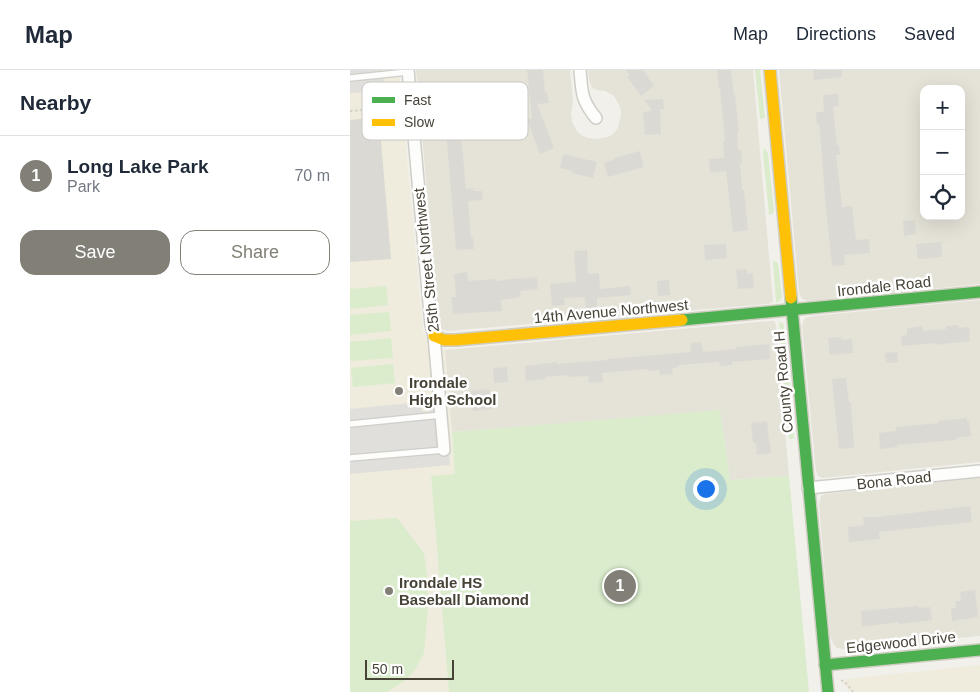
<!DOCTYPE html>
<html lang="en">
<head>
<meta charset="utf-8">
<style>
	body { margin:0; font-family:Helvetica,sans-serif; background:#f2f2f3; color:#1f2937 }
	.controls { position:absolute; right:15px; top:15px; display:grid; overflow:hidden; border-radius:10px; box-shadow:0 5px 20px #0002 }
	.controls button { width:45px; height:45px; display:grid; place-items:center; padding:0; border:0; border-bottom:1px solid #e0e1e3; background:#fff; color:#1f2937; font:25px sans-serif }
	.scale { position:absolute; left:15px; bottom:12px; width:89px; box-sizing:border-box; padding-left:5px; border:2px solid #474337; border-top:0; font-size:14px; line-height:18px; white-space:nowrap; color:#474337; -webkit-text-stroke:4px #fff; paint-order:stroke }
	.you { position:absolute; left:355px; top:418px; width:18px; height:18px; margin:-12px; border:4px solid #fff; border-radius:50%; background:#1a73e8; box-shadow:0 0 0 8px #1a73e833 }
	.badge { display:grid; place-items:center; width:32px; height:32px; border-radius:50%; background:#828076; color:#fff; font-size:16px; font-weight:700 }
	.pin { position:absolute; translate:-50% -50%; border:2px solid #fff; box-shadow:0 1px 5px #0006 }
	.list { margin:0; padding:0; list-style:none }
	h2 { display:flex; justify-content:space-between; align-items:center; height:65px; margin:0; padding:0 20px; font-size:21px }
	h2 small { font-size:16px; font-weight:400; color:#747a83 }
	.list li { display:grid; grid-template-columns:32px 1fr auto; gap:15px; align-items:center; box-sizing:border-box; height:80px; padding:0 20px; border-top:1px solid #e0e1e3 }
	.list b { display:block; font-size:19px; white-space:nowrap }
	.list p { margin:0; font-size:16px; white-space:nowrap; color:#747a83 }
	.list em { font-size:16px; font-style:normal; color:#747a83 }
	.actions { display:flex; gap:10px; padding:15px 20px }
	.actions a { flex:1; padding:11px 0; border:1px solid #828076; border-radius:15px; text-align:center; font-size:18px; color:#828076 }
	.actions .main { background:#828076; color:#fff }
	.icon { flex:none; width:28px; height:28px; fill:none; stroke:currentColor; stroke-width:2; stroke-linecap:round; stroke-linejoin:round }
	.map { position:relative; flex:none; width:630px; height:622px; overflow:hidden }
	header { display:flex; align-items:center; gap:30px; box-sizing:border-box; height:70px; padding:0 25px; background:#fff; border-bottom:1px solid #e0e1e3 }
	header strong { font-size:24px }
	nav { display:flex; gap:28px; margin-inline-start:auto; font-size:18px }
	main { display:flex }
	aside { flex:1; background:#fff }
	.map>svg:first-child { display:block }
</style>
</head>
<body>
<header>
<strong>Map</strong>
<nav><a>Map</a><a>Directions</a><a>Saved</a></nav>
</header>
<main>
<aside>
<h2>Nearby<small></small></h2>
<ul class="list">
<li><span class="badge">1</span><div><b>Long Lake Park</b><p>Park</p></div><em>70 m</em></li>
</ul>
<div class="actions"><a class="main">Save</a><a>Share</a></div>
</aside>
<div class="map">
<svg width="630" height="622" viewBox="0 0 630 622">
	<rect width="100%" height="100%" fill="#f1f0eb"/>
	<!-- residential -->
	<g fill="#e5e3d8" fill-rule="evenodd">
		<path d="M66,0H220L223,32L221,43L222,52L227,61L231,65L238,68L247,69L257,67L262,65L268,58L271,44L270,37L264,26L255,21L247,20L242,18L239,10L238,0H403L423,232L418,234L97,261L91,259L90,257L89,252Z"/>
		<path d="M429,0H630V214L459,231L452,229L449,222ZM574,19H611V146H574Z"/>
		<path d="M630,230V392L473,408L468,406L466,401L452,256L453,252L455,248L463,246Z"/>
		<path d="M421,251H424L426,255L439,406L380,410L370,341L102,362L95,280Z"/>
		<path d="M630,408V566L493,579L487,578L484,575L480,566L469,434L471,426L475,424Z"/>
	</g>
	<!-- education -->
	<g fill="#efecdd">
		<path d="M0,0H49L73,263L77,269L83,275L95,280L105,404L81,407L99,622H0Z"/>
		<path d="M630,595V622H498L497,617L492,613L496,609Z"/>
	</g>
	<!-- green -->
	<g fill="#daeccc">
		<path d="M405,0H410L415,48L410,49Z"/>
		<path d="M414,78L418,83L424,141L422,144L419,145L413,84Z"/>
		<path d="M423,190L428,193L432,226L430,231L426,233Z"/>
		<path d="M36,216L38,235L0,239V219Z"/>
		<path d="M39,242L41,261L0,265V245Z"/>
		<path d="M429,252L433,253L434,257L444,368L442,369H439Z"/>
		<path d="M41,268L43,288L0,291V272Z"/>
		<path d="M43,294L45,313L3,317L1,298Z"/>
		<path d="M370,340L380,410L439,406L459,622H99L81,406L105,404L102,362Z"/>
		<path d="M47,448L74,483L77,506L78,536L74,583L65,600L54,611L37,622H0V451Z"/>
	</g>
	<!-- parking -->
	<g fill="#e0dfdb">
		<path d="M0,0H33L35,21L0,23Z"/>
		<path d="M95,330L100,395L0,404V339L71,332L72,341L77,342L81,340L82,337V331Z"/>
	</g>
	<!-- building -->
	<g fill="#dbd9d3">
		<path d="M177,0H193L195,23L197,22L199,33L187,34L204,78L190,84L177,50L182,48Z"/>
		<path d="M276,0H293L304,16L291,26L277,7L280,5Z"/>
		<path d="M367,0H381L384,25H385L389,62H387L388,80H391L392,93H390L392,120H394L398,160L383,162L376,101L360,103L359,89L374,88L373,71H375L370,18L369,19Z"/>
		<path d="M463,0H492V7L464,10Z"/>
		<path d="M106,12L116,119L123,118V121H132L133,130L118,131L121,168L123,167L124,179L106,180L94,37L91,38L89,14Z"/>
		<path d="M488,24L489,36L483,37L487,76L489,75L490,85H486L492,137L502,136L506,170L519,169L520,183L494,185L495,195L482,196L475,127L470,62L469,54H467L466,42H474L473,25Z"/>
		<path d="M313,29L314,39H310L311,64L295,65L293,42L302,41L294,30Z"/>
		<path d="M29,47L41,189L0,192V50Z"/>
		<path d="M290,81L294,97L258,107L254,93L265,89L264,88Z"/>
		<path d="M213,84L247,92L243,108L222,103V101L210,98Z"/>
		<path d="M565,150L566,164L554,166L553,151Z"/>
		<path d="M591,172L592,187L568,189L566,174Z"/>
		<path d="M376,174L377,188L355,190L354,175Z"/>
		<path d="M237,180L238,204L249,203L250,219L280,216L281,225L247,228V239L236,240L235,227L214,228L215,235L202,236L200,214L226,212L224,181Z"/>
		<path d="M397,199V204L403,203L404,218L388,219L386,200Z"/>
		<path d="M117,202L118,211L146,209V211L169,208V209L187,207L188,219L170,221L171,227L151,230L152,241L103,244L101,227H106L104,204Z"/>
		<path d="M317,210H319L320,225L308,226L307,211Z"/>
		<path d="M609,255V258L619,257L620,271L585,275V273L552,276L551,266L557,265V258L572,256L573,261L596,259V256Z"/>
		<path d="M491,267V270L502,269L503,283L480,285L478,268Z"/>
		<path d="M351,272L353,282L386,279V277L419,274L420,289L382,292V295L370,296L369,292L328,295V297L322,298L323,304L310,305L309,300L299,301L298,299L252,303L253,312L239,313L238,306L218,307V305L196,307V309L176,311L175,296L207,292V294L258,290V289L341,282L340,276H341V273Z"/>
		<path d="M547,282L548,292L536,293L535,283Z"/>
		<path d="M157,297L158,312L144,313L143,298Z"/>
		<path d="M496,308L499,332H501L504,378L489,379L482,309Z"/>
		<path d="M139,319L141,339L123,341L121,321Z"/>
		<path d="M617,348V351H619L621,366L606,368V370L547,375V377L530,379L529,363L546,361V357L589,353L588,351Z"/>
		<path d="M417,351L419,371H420L421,383L407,385L406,373H403L401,353Z"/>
		<path d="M620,436L622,452L529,462L530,469L499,472L498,457L514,455L513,447H528Z"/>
		<path d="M625,520L628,547L602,551L601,538H606L605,531H611L610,522Z"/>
		<path d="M568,536L569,538L580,537L582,550L549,554L548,552L512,557L511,541Z"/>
	</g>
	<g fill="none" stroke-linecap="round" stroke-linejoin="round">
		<defs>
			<g id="lane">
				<path d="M0,8L58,2"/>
				<path d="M0,354L91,345"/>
				<path d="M0,388L94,380"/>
			</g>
			<g id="street">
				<path d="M58,0L81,255L84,266L94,380"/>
				<path d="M230,0C232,22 231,30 246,48"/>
				<path d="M458,418L630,401"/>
			</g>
			<g id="fast">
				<path d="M441,228L478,622"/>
				<path d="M332,250L630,222"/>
				<path d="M475,595L630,580"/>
			</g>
			<g id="slow">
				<path d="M420,0L441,228"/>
				<path d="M84,266L94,270H106L332,250"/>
			</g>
		</defs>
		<!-- lane casing -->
		<use href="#lane" stroke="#cfcec8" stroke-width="8"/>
		<!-- street casing -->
		<use href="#street" stroke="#cfcec8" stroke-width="14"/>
		<!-- fast casing -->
		<use href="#fast" stroke="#d0cec2" stroke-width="14"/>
		<!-- slow casing -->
		<use href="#slow" stroke="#d0cec2" stroke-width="14"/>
		<!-- path -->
		<g stroke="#d1d0ca" stroke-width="2" stroke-dasharray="2.5 2.5" stroke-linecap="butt">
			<path d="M0,41L49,37"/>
			<path d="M491,610L497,614L503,622"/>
		</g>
		<!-- lane -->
		<use href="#lane" stroke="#fdfdfc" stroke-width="5.5"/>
		<!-- street -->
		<use href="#street" stroke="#fdfdfc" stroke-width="11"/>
		<!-- fast -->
		<use href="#fast" stroke="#4caf50" stroke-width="11"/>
		<!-- slow -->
		<use href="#slow" stroke="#ffc107" stroke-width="11"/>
	</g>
	<!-- markers -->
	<g fill="#828076" stroke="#fff" stroke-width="2">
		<circle cx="49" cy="321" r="5"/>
		<circle cx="39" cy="521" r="5"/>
	</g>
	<g text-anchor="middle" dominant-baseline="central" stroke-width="5" stroke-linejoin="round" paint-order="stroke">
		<!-- street labels -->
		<g font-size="15" fill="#474337" stroke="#fff">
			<text transform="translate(76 190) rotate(-96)">25th Street Northwest</text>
			<text transform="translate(534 216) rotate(-6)">Irondale Road</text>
			<text transform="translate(261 241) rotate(-5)">14th Avenue Northwest</text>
			<text transform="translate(433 312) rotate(-95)">County Road H</text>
			<text transform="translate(544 410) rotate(-6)">Bona Road</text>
			<text transform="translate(551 572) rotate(-6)">Edgewood Drive</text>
		</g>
		<!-- poi labels -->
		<g font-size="15" font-weight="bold" fill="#474337" stroke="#fff" text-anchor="start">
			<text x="59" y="312">Irondale<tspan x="59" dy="17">High School</tspan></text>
			<text x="49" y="512">Irondale HS<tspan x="49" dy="17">Baseball Diamond</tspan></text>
		</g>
	</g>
	<!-- legend -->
	<rect x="12" y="12" width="166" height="58" rx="8" fill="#fff" stroke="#c8c7c3" stroke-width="1"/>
	<rect x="22" y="27" width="23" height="6" fill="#4caf50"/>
	<rect x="22" y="49" width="23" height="7" fill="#ffc107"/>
	<g font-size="14" fill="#474337">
		<text x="54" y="35">Fast</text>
		<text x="54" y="57">Slow</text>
	</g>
</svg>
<div class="controls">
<button>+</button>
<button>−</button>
<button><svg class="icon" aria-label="locate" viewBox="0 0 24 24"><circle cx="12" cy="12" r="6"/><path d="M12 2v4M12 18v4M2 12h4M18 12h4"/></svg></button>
</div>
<div class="scale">50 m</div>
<div class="you"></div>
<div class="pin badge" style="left:270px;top:516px">1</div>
</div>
</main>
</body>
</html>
